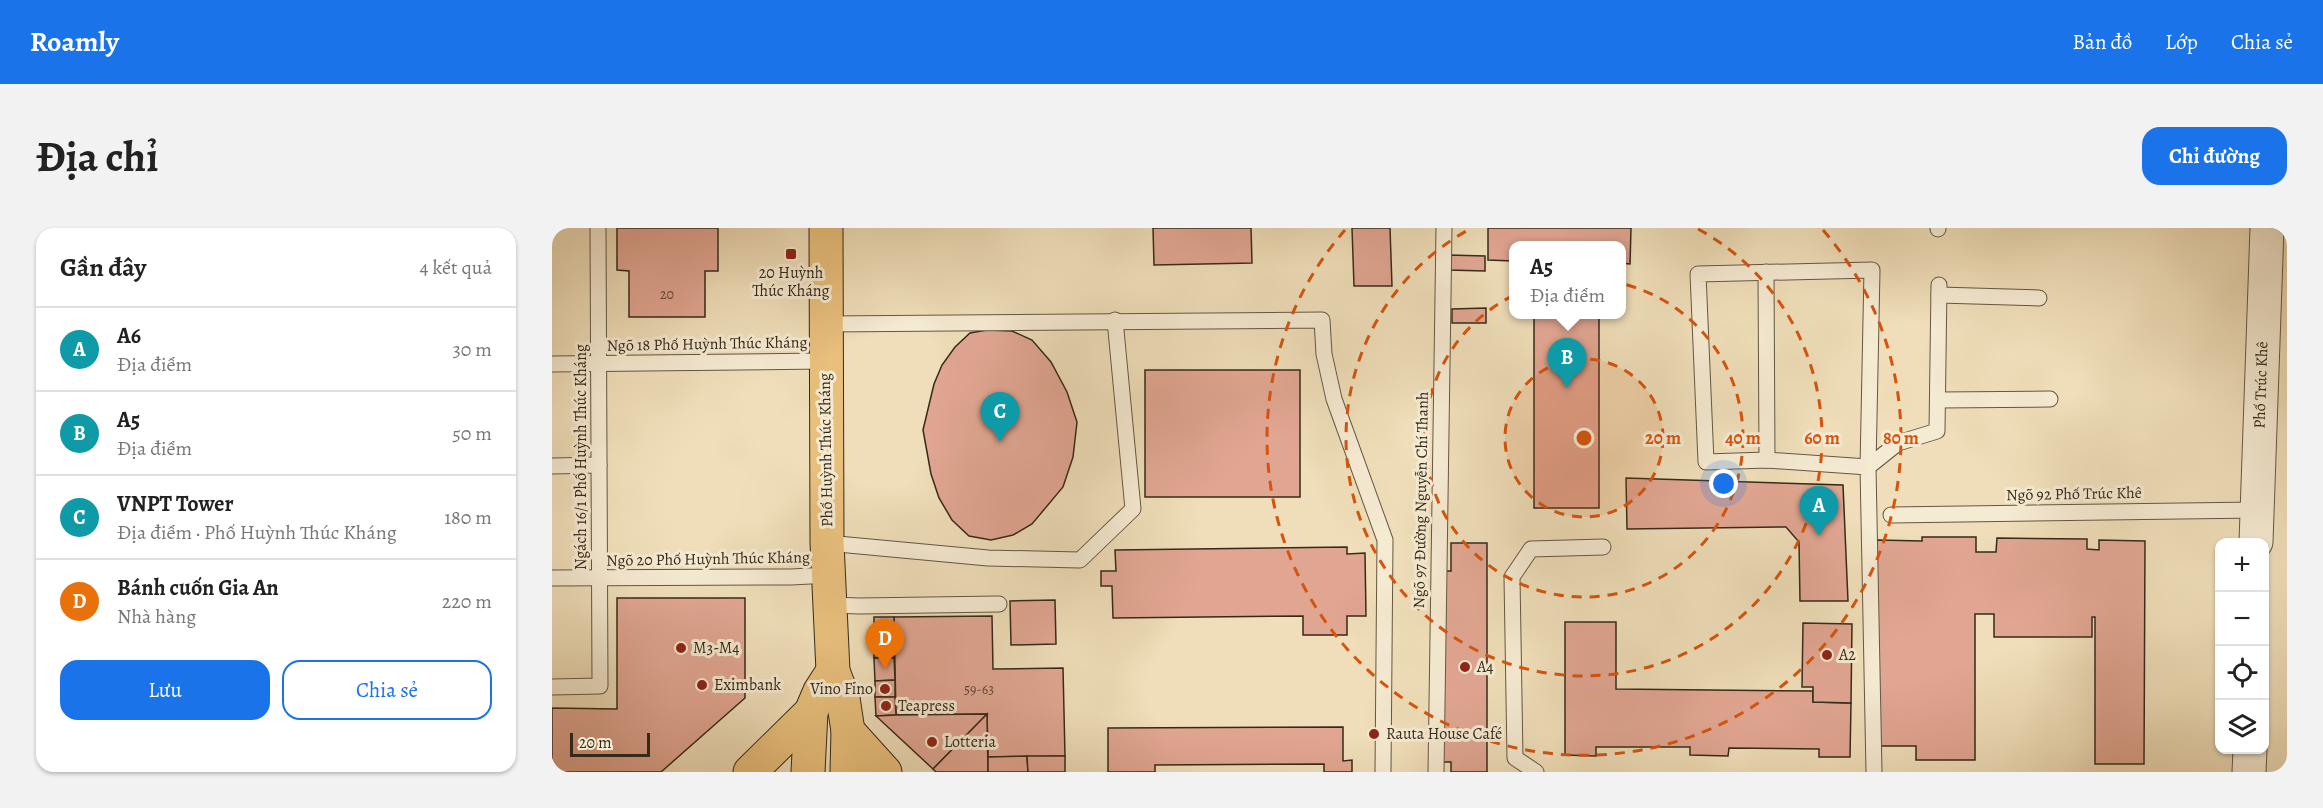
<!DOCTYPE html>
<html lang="vi">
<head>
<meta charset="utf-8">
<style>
	body { margin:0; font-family:Alegreya,serif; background:#f2f2f2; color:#222 }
	.controls { position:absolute; right:18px; bottom:18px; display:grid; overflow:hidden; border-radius:12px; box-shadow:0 2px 4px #0004 }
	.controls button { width:54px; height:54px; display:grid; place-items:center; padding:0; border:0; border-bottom:2px solid #e0e0e0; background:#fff; color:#222; font:30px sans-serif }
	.scale { position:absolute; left:18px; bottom:15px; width:80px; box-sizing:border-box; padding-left:6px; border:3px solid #352a1a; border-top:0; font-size:16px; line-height:21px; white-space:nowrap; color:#352a1a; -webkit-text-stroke:4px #f5ead2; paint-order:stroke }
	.you { position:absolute; left:1172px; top:256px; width:21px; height:21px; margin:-15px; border:4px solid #fff; border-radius:50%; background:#1a73e8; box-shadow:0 0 0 9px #1a73e833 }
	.badge { display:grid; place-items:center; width:39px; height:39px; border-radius:50%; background:#1a73e8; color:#fff; font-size:20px; font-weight:700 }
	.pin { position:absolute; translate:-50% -50px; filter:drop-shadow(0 2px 3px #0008) }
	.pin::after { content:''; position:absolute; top:32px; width:21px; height:18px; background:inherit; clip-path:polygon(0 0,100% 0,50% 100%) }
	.popup { position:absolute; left:957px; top:13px; width:117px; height:78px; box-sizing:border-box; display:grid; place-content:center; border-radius:12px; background:#fff; filter:drop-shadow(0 2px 4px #0005); font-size:20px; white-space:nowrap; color:#767676 }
	.popup b { font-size:22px; color:#222 }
	.popup::after { content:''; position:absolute; left:50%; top:100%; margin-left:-12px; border:12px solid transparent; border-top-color:#fff }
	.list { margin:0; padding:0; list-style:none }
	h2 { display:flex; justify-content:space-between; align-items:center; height:78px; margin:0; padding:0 24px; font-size:26px }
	h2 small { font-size:20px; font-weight:400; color:#767676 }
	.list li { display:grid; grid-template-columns:39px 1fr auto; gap:18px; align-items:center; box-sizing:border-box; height:84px; padding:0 24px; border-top:2px solid #e0e0e0 }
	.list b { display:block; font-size:22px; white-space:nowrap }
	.list p { margin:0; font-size:20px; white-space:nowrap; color:#767676 }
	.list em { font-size:20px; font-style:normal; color:#767676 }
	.actions { display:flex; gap:12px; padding:18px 24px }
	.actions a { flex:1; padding:14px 0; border:2px solid #1a73e8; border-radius:18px; text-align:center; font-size:21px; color:#1a73e8 }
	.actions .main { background:#1a73e8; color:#fff }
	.icon { flex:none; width:33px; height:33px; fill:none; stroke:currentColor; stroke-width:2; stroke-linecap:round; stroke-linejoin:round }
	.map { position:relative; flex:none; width:1735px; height:544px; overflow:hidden; border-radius:18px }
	header { display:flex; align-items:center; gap:36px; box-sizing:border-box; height:84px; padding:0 30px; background:#1a73e8; color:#fff }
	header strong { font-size:28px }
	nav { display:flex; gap:33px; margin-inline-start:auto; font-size:21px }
	.intro { display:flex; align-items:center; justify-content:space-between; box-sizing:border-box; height:144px; padding:0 36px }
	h1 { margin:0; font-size:42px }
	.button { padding:15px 27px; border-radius:18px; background:#1a73e8; color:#fff; font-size:21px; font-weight:700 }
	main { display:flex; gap:36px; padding:0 36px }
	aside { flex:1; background:#fff; border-radius:18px; box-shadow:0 2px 4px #0004 }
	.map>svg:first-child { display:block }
</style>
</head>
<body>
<header>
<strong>Roamly</strong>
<nav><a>Bản đồ</a><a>Lớp</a><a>Chia sẻ</a></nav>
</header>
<div class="intro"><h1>Địa chỉ</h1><a class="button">Chỉ đường</a></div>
<main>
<aside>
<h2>Gần đây<small>4 kết quả</small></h2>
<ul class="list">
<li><span class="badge" style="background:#0f9aa8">A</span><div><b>A6</b><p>Địa điểm</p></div><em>30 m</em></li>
<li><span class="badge" style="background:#0f9aa8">B</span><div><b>A5</b><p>Địa điểm</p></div><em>50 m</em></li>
<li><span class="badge" style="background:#0f9aa8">C</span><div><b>VNPT Tower</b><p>Địa điểm · Phố Huỳnh Thúc Kháng</p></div><em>180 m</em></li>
<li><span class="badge" style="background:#e8710a">D</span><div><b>Bánh cuốn Gia An</b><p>Nhà hàng</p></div><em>220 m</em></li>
</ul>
<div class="actions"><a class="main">Lưu</a><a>Chia sẻ</a></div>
</aside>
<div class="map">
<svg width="1735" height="544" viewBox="0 0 1735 544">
	<rect width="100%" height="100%" fill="#efdeb9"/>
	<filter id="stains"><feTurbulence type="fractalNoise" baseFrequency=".00333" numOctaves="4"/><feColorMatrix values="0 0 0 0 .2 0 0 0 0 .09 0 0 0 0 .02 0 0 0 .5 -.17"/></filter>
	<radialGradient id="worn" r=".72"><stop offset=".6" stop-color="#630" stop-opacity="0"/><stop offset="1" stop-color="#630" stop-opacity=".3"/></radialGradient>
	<!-- building -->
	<g fill="#e1a692" stroke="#352a1a" stroke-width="1.5">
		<path d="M65,0H166V43H153V89H77V43L65,42Z"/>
		<path d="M601,0H699L700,35L602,37Z"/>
		<path d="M800,0H838L840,58H802Z"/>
		<path d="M936,0H1079L1078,36L1069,35V18H961V33L936,32Z"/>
		<path d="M896,27L933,28V43L896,42Z"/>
		<path d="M934,80V95H900V81Z"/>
		<rect x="982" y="86" width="65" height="194"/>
		<path d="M435,102L460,103L480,112L499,134L515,164L525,194L521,229L511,259L480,296L461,307L439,312L417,308L400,292L387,270L379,246L371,202L382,156L390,137L403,119L418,105Z"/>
		<rect x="593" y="142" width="155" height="127"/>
		<path d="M1074,250L1291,257L1296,373H1248L1247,314L1234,299L1075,301Z"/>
		<path d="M1370,309H1424V324H1444L1445,310L1535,311V321L1547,322V312L1593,313L1592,536H1543V389H1540V409H1442V386H1423V532H1364V518H1325V312L1370,313Z"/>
		<path d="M899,315H935V544H899V534H891V343H899Z"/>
		<path d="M795,319V326L813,325L814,388H795V407H751V388L561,390L560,358H549V343H564L563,322Z"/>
		<path d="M65,370H193V470L109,544H0V480L65,481Z"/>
		<path d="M503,372L504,416L459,417L458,373Z"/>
		<path d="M440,388L441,441L511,440L513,528L436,529L435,486L344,487L342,389Z"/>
		<rect x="322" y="389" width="20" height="41"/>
		<path d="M1013,394H1064V461L1261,463V474L1299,475L1298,529H1267V521L1177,520L1176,528L1138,527V519H1044V528L1013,527Z"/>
		<path d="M1251,395L1300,396L1299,475L1261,474V459H1250Z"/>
		<path d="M322,430H342L343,452L323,453Z"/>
		<path d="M343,452V469H323V453Z"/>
		<path d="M323,469H343L344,487L324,488Z"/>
		<path d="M435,486L381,541L324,488L344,487Z"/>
		<path d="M435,486L436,544H384L381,541Z"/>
		<path d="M791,499V533L800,532V544H772V536L603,537V544H556V500Z"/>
		<path d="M475,528L476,544H436V529Z"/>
		<path d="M475,528H513V544H476Z"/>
	</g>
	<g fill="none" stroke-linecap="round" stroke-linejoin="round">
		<defs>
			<g id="service">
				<path d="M1386,0V1"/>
				<path d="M1214,44L1215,232"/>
				<path d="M1387,67L1487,70"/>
				<path d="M274,96L770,92L772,126L782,171L833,312L831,544"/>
				<path d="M0,136L273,133"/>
				<path d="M1387,172L1498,171"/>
				<path d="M0,238L47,237"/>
				<path d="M1339,287L1705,282"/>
				<path d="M275,315L436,330L528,332L581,281L563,92"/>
				<path d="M0,350L239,349L277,347"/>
				<path d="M278,377L308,378L447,376"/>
				<path d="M0,459L48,458L46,0"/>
				<path d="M884,544L892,0"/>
				<path d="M984,544L963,530L960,349L979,321L1051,319"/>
				<path d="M1322,544L1316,239L1320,42L1146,46L1154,234L1215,232L1316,239L1346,215L1385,203L1387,57"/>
			</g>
			<g id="tertiary">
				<path d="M1704,314L1715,0"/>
				<path d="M1697,544L1698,522"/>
			</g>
			<g id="primary">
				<path d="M274,0L275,315L281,443L291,470L296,503L295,544"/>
				<path d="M296,503L333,544"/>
				<path d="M198,544L259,484"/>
				<path d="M256,544L259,484L268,463L281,443"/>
			</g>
		</defs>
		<!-- service casing -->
		<use href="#service" stroke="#645742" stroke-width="17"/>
		<!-- tertiary casing -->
		<use href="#tertiary" stroke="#645742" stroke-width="35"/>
		<!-- primary casing -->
		<use href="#primary" stroke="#352a1a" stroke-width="35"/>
		<!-- service -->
		<use href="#service" stroke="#f5ead2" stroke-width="15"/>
		<!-- tertiary -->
		<use href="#tertiary" stroke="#f5ead2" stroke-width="33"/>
		<!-- primary -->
		<use href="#primary" stroke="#e8bf7c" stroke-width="33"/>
	</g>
	<!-- distance rings -->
	<circle cx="1032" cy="210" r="79" fill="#d6540d" fill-opacity=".12"/>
	<g fill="none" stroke="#d6540d" stroke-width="3" stroke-dasharray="10 8">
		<circle cx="1032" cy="210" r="79"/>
		<circle cx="1032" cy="210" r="159"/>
		<path d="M1146 1A238 238 0 1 1 918 1"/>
		<path d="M1271 2A317 317 0 1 1 793 2"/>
	</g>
	<!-- markers -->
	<g fill="#8f2418" stroke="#f5ead2" stroke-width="2">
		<rect x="233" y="20" width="12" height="12" rx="3"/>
		<circle cx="129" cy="420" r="6"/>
		<circle cx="1275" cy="427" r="6"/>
		<circle cx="913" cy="439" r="6"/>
		<circle cx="150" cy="457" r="6"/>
		<circle cx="333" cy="461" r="6"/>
		<circle cx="334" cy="478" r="6"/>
		<circle cx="822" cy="506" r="6"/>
		<circle cx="380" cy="514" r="6"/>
	</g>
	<g text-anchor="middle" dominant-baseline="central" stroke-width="6" stroke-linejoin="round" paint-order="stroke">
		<!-- number labels -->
		<g font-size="14" fill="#604938">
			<text x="115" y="66">20</text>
			<text x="427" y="461">59-63</text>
		</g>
		<!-- poi labels -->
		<g font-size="16" fill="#352a1a" stroke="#f5ead2" text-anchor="start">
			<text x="239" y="45" text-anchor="middle">20 Huỳnh<tspan x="239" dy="18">Thúc Kháng</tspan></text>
			<text x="141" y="420">M3-M4</text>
			<text x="1287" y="427">A2</text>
			<text x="925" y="439">A4</text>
			<text x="162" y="457">Eximbank</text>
			<text x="321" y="461" text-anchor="end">Vino Fino</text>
			<text x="346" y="478">Teapress</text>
			<text x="834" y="506">Rauta House Café</text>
			<text x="392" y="514">Lotteria</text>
		</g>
		<!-- street labels -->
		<g font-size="16" fill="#352a1a" stroke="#f5ead2">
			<text transform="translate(155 116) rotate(-1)">Ngõ 18 Phố Huỳnh Thúc Kháng</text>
			<text transform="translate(1709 157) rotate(-88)">Phố Trúc Khê</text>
			<text transform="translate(274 222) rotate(-91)">Phố Huỳnh Thúc Kháng</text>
			<text transform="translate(29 229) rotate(-90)">Ngách 16/1 Phố Huỳnh Thúc Kháng</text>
			<text transform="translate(1522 266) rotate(-1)">Ngõ 92 Phố Trúc Khê</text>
			<text transform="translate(869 272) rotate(-89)">Ngõ 97 Đường Nguyễn Chí Thanh</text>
			<text transform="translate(156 331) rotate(-1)">Ngõ 20 Phố Huỳnh Thúc Kháng</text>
		</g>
	</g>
	<circle cx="1032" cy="210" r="9" fill="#d6540d" stroke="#f5ead2" stroke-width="3"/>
	<g font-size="18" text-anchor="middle" font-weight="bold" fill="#d6540d" stroke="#f5ead2" stroke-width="6" stroke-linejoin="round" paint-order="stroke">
		<text x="1111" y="216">20 m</text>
		<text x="1191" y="216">40 m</text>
		<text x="1270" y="216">60 m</text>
		<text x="1349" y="216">80 m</text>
	</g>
	<rect width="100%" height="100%" filter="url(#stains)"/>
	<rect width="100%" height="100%" fill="url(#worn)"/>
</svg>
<div class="controls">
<button>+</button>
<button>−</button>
<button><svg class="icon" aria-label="locate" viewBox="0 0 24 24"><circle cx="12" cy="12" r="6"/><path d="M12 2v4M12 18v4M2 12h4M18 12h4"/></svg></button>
<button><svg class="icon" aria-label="layers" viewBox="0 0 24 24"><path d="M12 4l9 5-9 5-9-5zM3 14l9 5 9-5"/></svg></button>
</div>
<div class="scale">20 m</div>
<div class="you"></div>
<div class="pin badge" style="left:1267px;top:308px;background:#0f9aa8">A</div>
<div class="pin badge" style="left:1015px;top:160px;background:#0f9aa8">B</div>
<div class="popup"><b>A5</b>Địa điểm</div>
<div class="pin badge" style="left:448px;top:214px;background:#0f9aa8">C</div>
<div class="pin badge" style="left:333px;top:441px;background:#e8710a">D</div>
</div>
</main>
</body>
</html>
